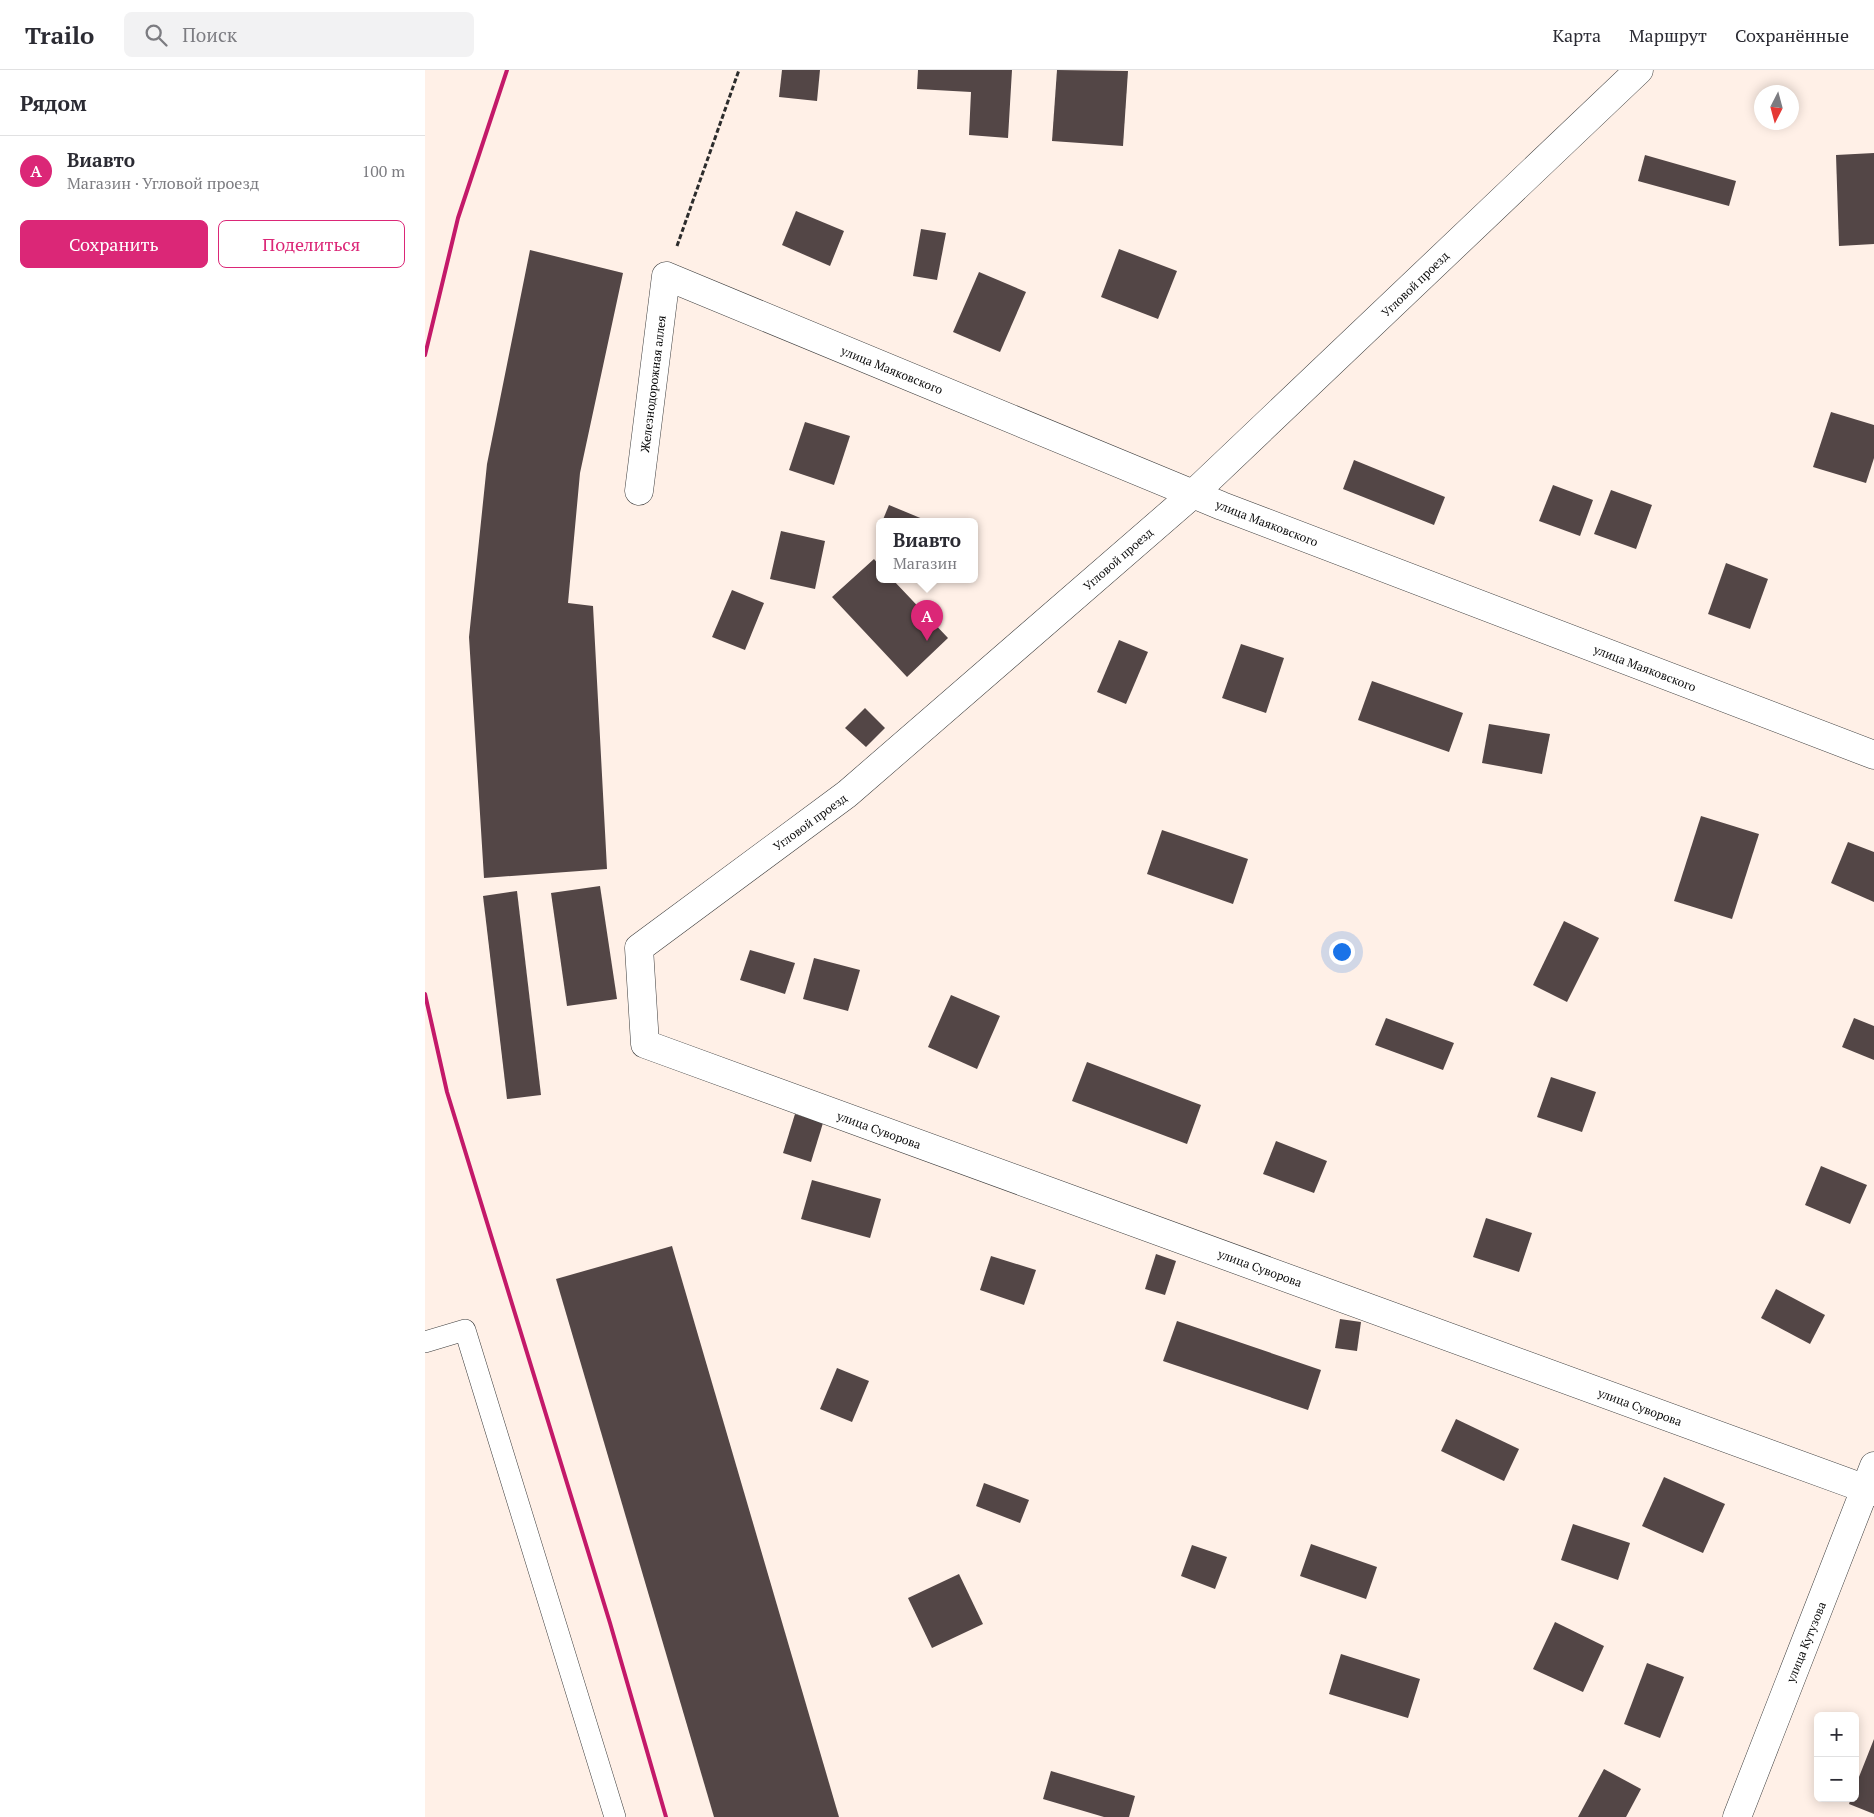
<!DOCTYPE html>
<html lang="ru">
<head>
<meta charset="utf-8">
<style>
	body { margin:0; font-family:"PT Serif",serif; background:#f2f2f3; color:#2b2b33 }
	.controls { position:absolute; right:15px; bottom:15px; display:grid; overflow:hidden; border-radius:8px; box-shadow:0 2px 12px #0003 }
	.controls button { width:45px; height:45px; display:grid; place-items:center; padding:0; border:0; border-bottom:1px solid #e1e1e2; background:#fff; color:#2b2b33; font:25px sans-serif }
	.compass { position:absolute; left:1329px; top:15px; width:45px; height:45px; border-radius:50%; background:#fff; box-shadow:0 2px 12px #0003; rotate:186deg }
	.you { position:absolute; left:916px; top:881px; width:18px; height:18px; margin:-12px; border:4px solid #fff; border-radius:50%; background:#1a73e8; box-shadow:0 0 0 8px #1a73e833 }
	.badge { display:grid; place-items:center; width:32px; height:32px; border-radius:50%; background:#db2777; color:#fff; font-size:16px; font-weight:700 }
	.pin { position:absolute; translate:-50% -41px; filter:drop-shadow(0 1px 2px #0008) }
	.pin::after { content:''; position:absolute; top:26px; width:18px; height:15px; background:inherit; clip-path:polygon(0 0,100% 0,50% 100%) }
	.popup { position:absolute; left:451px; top:448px; width:102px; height:65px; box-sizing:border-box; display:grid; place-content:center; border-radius:8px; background:#fff; filter:drop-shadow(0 1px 4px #0005); font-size:16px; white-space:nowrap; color:#7c7c81 }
	.popup b { font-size:19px; color:#2b2b33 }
	.popup::after { content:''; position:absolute; left:50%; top:100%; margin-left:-10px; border:10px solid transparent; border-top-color:#fff }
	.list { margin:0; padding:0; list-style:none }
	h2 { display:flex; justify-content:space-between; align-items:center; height:65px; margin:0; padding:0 20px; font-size:21px }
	h2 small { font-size:16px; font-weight:400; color:#7c7c81 }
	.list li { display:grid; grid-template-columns:32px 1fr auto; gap:15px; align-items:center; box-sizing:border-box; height:70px; padding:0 20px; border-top:1px solid #e1e1e2 }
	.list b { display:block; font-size:19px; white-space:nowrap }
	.list p { margin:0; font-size:16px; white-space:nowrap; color:#7c7c81 }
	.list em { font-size:16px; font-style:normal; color:#7c7c81 }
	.actions { display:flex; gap:10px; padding:15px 20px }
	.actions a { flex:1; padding:11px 0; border:1px solid #db2777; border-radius:8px; text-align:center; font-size:18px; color:#db2777 }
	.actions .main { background:#db2777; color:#fff }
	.icon { flex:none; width:28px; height:28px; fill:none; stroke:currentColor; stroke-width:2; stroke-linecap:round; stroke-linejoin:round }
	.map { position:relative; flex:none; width:1449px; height:1747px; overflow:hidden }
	header { display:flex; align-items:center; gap:30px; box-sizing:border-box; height:70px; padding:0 25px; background:#fff; border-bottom:1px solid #e1e1e2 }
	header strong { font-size:24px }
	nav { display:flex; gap:28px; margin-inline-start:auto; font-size:18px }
	.search { width:350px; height:45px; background:#f2f2f3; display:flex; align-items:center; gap:12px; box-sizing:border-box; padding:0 18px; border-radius:8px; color:#7c7c81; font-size:19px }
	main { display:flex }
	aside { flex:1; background:#fff }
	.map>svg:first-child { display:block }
</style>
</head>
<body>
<header>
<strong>Trailo</strong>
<div class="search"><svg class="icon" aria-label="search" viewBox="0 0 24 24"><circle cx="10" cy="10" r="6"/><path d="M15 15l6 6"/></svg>Поиск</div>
<nav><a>Карта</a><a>Маршрут</a><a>Сохранённые</a></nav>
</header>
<main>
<aside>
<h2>Рядом<small></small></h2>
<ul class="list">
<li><span class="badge">A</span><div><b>Виавто</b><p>Магазин · Угловой проезд</p></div><em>100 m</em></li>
</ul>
<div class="actions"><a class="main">Сохранить</a><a>Поделиться</a></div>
</aside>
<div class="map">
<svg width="1449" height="1747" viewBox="0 0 1449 1747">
	<rect width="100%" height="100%" fill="#fff0e7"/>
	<!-- building -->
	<g fill="#534646">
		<path d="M357,0H395L392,31L354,27Z"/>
		<path d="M493,0H587L583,68L544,65L546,22L492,19Z"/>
		<path d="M632,0L703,1L698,76L627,71Z"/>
		<path d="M1449,83V174L1414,176L1411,85Z"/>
		<path d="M1220,85L1311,111L1304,136L1213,111Z"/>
		<path d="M371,141L419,161L405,196L357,175Z"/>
		<path d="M496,159L521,163L512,210L488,206Z"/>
		<path d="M694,179L752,201L733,249L676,227Z"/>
		<path d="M105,180L198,203L155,403L143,533L168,536L182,799L59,808L44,567L62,394Z"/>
		<path d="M554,202L601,222L575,282L528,262Z"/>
		<path d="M1406,342L1449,355V388L1441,413L1388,397Z"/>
		<path d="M380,352L425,366L409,415L364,400Z"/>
		<path d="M929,390L1020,427L1009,455L918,419Z"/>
		<path d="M1128,415L1168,430L1155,466L1114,451Z"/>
		<path d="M1186,420L1227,435L1211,479L1169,464Z"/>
		<path d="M464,435L505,452H457Z"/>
		<path d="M356,461L400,471L390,519L345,509Z"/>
		<path d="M449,489L454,495V510H468L523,568L482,607L407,527Z"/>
		<path d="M1301,493L1343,509L1325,559L1283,544Z"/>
		<path d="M307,520L339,533L320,580L287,567Z"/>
		<path d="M694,570L723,582L701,634L672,622Z"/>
		<path d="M816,574L859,588L841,643L797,628Z"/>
		<path d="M947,611L1038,643L1024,682L933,650Z"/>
		<path d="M440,638L460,658L441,677L420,658Z"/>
		<path d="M1064,654L1125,664L1117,704L1057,693Z"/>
		<path d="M1276,746L1334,764L1307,849L1249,831Z"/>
		<path d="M737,760L823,789L808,834L722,804Z"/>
		<path d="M1423,772L1449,782V832L1406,813Z"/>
		<path d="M175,816L192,929L142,936L126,823Z"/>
		<path d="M92,821L116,1025L82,1029L58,826Z"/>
		<path d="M1139,851L1174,868L1142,932L1108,915Z"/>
		<path d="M325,880L370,893L360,924L315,910Z"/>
		<path d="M389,888L435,900L423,941L378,929Z"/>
		<path d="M526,925L575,946L552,999L503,977Z"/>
		<path d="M961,948L1029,973L1018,1000L950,975Z"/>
		<path d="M1429,948L1449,956V990L1417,977Z"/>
		<path d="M662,992L776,1035L762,1074L647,1031Z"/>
		<path d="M1126,1007L1171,1022L1157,1062L1112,1047Z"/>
		<path d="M370,1044L398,1053L386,1092L358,1083Z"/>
		<path d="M851,1071L902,1091L889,1123L838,1104Z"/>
		<path d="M1396,1096L1442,1115L1425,1154L1380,1135Z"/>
		<path d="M387,1110L456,1129L445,1168L376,1149Z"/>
		<path d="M1061,1148L1107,1163L1094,1202L1048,1187Z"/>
		<path d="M247,1176L414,1747H289L131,1209Z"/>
		<path d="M731,1184L751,1191L740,1225L720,1219Z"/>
		<path d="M566,1186L611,1200L599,1235L555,1220Z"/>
		<path d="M1351,1219L1400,1245L1385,1274L1336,1248Z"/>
		<path d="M915,1249L936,1252L932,1281L910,1278Z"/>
		<path d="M752,1251L896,1300L883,1340L738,1291Z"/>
		<path d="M412,1298L444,1311L427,1352L395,1339Z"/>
		<path d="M1031,1349L1094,1379L1079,1411L1016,1381Z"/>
		<path d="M1239,1407L1300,1434L1278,1483L1217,1456Z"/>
		<path d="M559,1413L604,1430L595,1453L551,1436Z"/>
		<path d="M1148,1454L1205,1473L1193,1510L1136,1490Z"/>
		<path d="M886,1474L952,1497L941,1529L875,1506Z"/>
		<path d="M767,1475L802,1487L790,1519L756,1506Z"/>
		<path d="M534,1504L558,1554L507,1578L483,1528Z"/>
		<path d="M1130,1552L1179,1576L1158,1622L1108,1599Z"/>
		<path d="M916,1584L995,1609L983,1648L904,1624Z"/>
		<path d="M1222,1593L1259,1607L1235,1668L1199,1654Z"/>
		<path d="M1449,1669V1744L1424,1734L1426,1728H1430V1717Z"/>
		<path d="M1179,1699L1216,1719L1201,1747H1153Z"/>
		<path d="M626,1701L710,1726L704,1747H679L618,1729Z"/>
	</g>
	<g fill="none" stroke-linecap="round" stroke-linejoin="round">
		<defs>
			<path id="service" d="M0,1272L40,1260L190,1747"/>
			<g id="minor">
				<path d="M1214,0L768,424L422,724L214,878L220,974L1449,1422"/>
				<path d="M214,421L241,206L797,436L1449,685"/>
				<path d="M1312,1747L1449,1396"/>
			</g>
		</defs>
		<!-- service casing -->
		<use href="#service" stroke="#3d3d3d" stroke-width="22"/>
		<!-- minor casing -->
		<use href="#minor" stroke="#3d3d3d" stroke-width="29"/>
		<!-- path -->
		<path stroke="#2c2c2c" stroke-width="3" stroke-dasharray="5 2.5" stroke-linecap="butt" d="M252,176L314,0"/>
		<!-- service -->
		<use href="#service" stroke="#fff" stroke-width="21"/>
		<!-- minor -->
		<use href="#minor" stroke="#fff" stroke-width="28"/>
		<!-- rail -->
		<g stroke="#c31969" stroke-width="4">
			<path d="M0,285L33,148L82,0"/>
			<path d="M0,924L22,1022L185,1553L241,1747"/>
		</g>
	</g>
	<g text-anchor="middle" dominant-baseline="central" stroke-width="5" stroke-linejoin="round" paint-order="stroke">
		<!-- street labels -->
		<g font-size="12" fill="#0a0a0a" stroke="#fff">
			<text transform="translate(990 214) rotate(-44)">Угловой проезд</text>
			<text transform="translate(467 300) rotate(22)">улица Маяковского</text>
			<text transform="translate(228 314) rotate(-83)">Железнодорожная аллея</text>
			<text transform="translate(842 453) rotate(21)">улица Маяковского</text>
			<text transform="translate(693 489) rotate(-41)">Угловой проезд</text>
			<text transform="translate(1220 598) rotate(21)">улица Маяковского</text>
			<text transform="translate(385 752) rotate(-36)">Угловой проезд</text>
			<text transform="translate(454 1060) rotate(20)">улица Суворова</text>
			<text transform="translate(835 1198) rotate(20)">улица Суворова</text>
			<text transform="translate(1215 1337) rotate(20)">улица Суворова</text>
			<text transform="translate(1381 1572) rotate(-68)">улица Кутузова</text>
		</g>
	</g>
</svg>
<div class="controls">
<button>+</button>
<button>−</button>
</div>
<svg class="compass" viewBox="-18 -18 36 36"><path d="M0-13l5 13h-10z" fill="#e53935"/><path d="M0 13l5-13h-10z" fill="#7c7c81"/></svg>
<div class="you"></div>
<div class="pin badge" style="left:502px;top:571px">A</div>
<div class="popup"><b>Виавто</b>Магазин</div>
</div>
</main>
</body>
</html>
